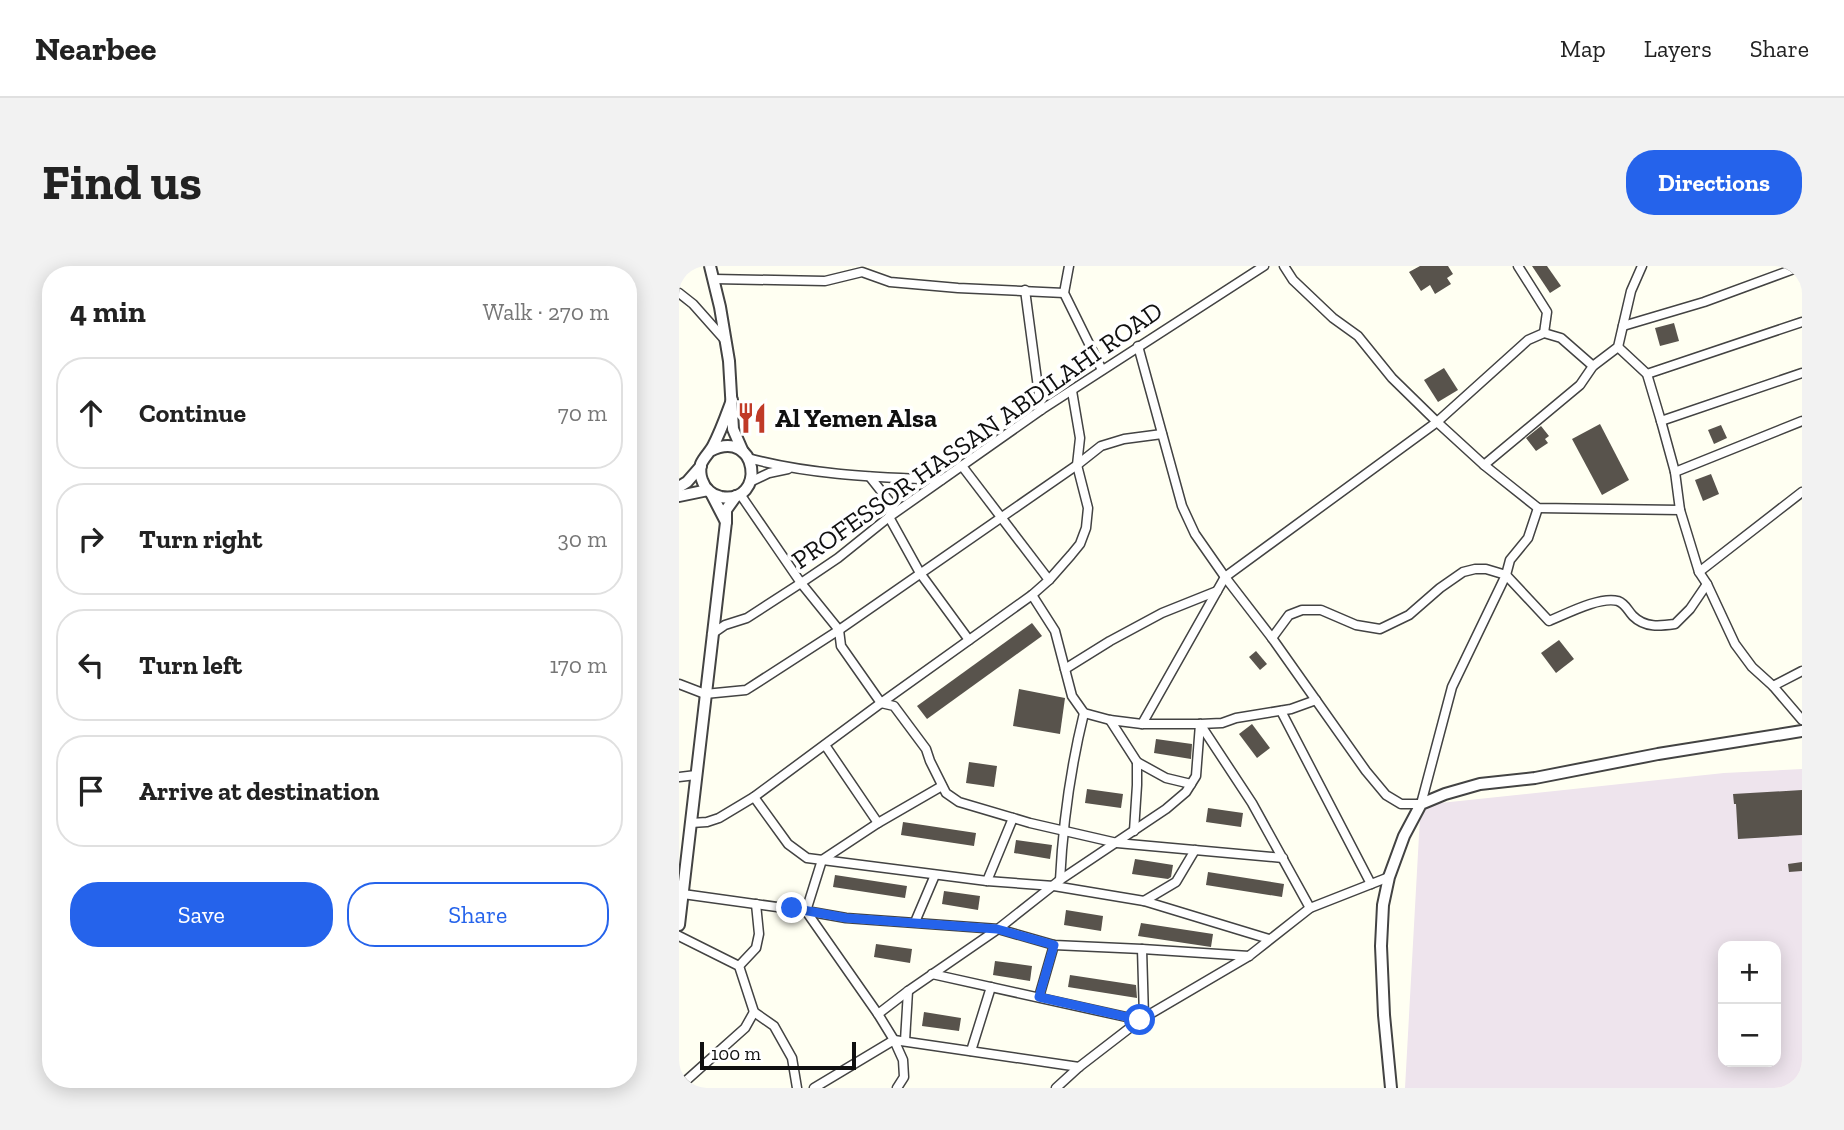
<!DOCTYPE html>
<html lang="en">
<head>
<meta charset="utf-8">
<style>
	body { margin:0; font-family:"Zilla Slab",serif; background:#f2f2f2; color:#222 }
	.controls { position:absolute; right:21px; bottom:21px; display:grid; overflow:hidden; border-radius:14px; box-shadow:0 4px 18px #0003 }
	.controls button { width:63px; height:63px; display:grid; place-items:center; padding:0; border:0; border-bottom:2px solid #e0e0e0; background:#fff; color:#222; font:35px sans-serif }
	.scale { position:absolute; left:21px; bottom:18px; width:156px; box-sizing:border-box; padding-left:7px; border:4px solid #101010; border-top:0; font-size:19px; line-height:24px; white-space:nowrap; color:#101010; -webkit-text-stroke:5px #fff; paint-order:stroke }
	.stop { position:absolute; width:21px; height:21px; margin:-16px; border:5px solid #2563eb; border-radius:50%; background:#fff }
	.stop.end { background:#2563eb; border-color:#fff; box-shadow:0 2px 7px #0008 }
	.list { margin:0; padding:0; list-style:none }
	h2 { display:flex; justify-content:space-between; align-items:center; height:91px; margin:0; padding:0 28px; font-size:30px }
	h2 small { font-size:23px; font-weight:400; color:#767676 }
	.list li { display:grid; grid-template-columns:46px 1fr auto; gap:21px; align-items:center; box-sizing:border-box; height:112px; margin:0 14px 14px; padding:0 14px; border:2px solid #e0e0e0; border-radius:28px }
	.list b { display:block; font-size:26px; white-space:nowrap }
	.list em { font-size:23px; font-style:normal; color:#767676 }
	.actions { display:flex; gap:14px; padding:21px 28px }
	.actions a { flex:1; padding:16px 0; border:2px solid #2563eb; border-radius:28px; text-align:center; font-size:24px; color:#2563eb }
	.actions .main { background:#2563eb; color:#fff }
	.icon { flex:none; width:38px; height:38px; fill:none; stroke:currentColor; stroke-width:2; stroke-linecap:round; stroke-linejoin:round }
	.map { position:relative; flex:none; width:1123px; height:822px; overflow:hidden; border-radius:28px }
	header { display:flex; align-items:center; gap:42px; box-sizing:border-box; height:98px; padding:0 35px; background:#fff; border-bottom:2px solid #e0e0e0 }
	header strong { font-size:33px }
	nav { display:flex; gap:38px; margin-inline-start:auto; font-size:24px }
	.intro { display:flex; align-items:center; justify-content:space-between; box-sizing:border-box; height:168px; padding:0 42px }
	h1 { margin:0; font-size:49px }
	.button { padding:18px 32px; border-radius:28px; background:#2563eb; color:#fff; font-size:24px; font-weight:700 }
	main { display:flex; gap:42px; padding:0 42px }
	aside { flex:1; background:#fff; border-radius:28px; box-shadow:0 4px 18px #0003 }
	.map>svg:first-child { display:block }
</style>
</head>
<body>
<header>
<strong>Nearbee</strong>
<nav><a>Map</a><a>Layers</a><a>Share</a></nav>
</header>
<div class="intro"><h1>Find us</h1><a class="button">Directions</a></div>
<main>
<aside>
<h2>4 min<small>Walk · 270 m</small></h2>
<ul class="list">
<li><svg class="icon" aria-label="ahead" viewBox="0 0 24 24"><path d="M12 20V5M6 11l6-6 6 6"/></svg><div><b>Continue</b></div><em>70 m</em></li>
<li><svg class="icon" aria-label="right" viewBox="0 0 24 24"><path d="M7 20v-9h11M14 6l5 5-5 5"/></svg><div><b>Turn right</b></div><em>30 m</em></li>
<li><svg class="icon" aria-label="left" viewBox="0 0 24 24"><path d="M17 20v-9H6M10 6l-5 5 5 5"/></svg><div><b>Turn left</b></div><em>170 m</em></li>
<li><svg class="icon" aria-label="arrive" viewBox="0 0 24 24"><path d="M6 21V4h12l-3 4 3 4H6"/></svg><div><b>Arrive at destination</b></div></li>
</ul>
<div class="actions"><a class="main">Save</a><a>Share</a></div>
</aside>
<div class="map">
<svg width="1123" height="822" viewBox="0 0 1123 822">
	<rect width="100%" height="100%" fill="#fffff2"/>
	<!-- industrial -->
	<path fill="#eee4ed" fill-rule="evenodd" d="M1123,503V822H726L741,551L752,538L1045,507ZM1044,680H1097V796H1044Z"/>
	<!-- building -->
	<g fill="#58534c">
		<path d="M741,0H769L774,8L768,12L772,18L756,28L751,19L742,25L730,6Z"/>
		<path d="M853,0H868L882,20L871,27Z"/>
		<path d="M995,57L1000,75L981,80L976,62Z"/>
		<path d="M765,102L779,124L759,136L745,114Z"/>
		<path d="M921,158L950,214L923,229L893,173Z"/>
		<path d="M1042,159L1048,172L1035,178L1029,164Z"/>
		<path d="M862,160L870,170L866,173L869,177L857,185L847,172Z"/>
		<path d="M1032,208L1040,228L1024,235L1016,214Z"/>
		<path d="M353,357L363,370L248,453L238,440Z"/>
		<path d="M880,374L895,393L877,407L862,387Z"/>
		<path d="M577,385L588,398L581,404L570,391Z"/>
		<path d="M340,423L386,432L381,468L334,460Z"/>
		<path d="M573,458L591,482L578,492L560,468Z"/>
		<path d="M477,473L513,478L512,493L475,487Z"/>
		<path d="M290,496L318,500L315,521L287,517Z"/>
		<path d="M408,523L444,528L442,542L406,537Z"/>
		<path d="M1123,524V569L1059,573L1057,538H1055L1054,528Z"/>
		<path d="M529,542L564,547L562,561L527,556Z"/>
		<path d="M224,556L297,567L295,580L222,569Z"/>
		<path d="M337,574L373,579L371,593L335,587Z"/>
		<path d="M456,593L494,599L492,611L489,613L453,608Z"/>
		<path d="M1123,596V605L1110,606L1109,598Z"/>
		<path d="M529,606L605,618L603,631L527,619Z"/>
		<path d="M156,609L228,620L226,632L154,621Z"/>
		<path d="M265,625L301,630L299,644L263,638Z"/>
		<path d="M387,644L424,650L422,665L385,659Z"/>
		<path d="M462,657L534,668L532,681L459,670Z"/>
		<path d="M197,678L233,683L231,697L195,691Z"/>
		<path d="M316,695L353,700L351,715L314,709Z"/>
		<path d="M391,709L457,719L458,732L389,721Z"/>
		<path d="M245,746L282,752L280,765L243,760Z"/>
	</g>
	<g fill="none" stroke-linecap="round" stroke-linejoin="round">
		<defs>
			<g id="minor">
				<path d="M390,0L385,27L423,104"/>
				<path d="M605,0L614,14L654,52L679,70L713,112L758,156L805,199L859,242L1001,244L1020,306L1028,318L1056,378L1073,401L1094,420L1123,454"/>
				<path d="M839,0L868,46L865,67"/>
				<path d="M35,13L146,15L183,6L211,16L279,22L385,27"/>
				<path d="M346,24L362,144"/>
				<path d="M0,27L14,38L46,74"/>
				<path d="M944,60L1025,36L1123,0"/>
				<path d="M459,80L503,240L516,268L546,311L593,372L687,505L707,529L722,538H742L773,421L827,309L831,294L849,272L859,242"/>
				<path d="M939,81L968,108L982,155L1123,107"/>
				<path d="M968,108L1123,56"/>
				<path d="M982,155L996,206L1001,244"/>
				<path d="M69,192C132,209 197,211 262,214"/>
				<path d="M805,199L901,119L914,100L939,81L952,25L963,0"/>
				<path d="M283,200L370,314"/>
				<path d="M996,206L1123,155"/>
				<path d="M191,211L214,240L210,251L241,307L290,374"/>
				<path d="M71,216L90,207L109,203"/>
				<path d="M61,228L122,317L160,364L162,380L202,437L215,440L247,483L251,495L267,527L280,536L351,557L438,577L604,592"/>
				<path d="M1020,306L1123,226"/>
				<path d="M353,329L376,365L393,430L405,447L431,454L463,458H521L543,457L557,452L612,443L637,434"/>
				<path d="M33,368L46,359L68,352L122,317L159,292L210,251L362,144L585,0"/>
				<path d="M593,372L610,349L623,344H642L677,359L701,363L730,349L761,322L784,306L796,303H807L827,309L870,355C887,348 921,330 939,335C947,338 949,345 954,350C966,362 981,360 996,358L1011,343L1028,318"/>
				<path d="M386,403L431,375L483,347L538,325"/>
				<path d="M0,418L26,428L67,424L160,364L398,199L422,180L445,173L483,168"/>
				<path d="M1094,420L1123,405"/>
				<path d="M602,445L692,618"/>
				<path d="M431,454L458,496L487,512L512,518"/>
				<path d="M463,458L546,311L758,156L849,74L865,67L882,72L914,100"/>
				<path d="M521,458L573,537L631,642"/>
				<path d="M146,479L199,557"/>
				<path d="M0,511L17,509"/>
				<path d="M263,520L199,557L143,594L127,645L167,652L319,663L375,679L463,683L570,690"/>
				<path d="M75,531L109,578L128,592L308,615L375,620L465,635L590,673"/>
				<path d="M12,557L28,556L40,552L75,531L202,437L353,329L370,314L392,289L401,278L407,262L409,242L398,199L401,172L393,125"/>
				<path d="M455,565L458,519V496"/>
				<path d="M381,614C384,555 391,504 405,447"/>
				<path d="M308,615L334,552"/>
				<path d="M4,628L127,645L199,748L215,774L224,794L225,811L218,822"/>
				<path d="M465,635L497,616L516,584"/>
				<path d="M236,656L256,609"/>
				<path d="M0,670L60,700L75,746L95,760L113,792L118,822"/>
				<path d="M463,683L465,751"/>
				<path d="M60,700L77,682L80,668L77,638"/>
				<path d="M253,708L461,754"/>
				<path d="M360,731L375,679"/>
				<path d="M199,748L229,725L319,663L381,614L487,543L507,526L517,510L521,458"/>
				<path d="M226,775L229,725"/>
				<path d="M292,785L312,721"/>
				<path d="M0,821L66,762L75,746"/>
				<path d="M135,822L215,774L400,801"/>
				<path d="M377,822L400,801L461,754L570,690L631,642L710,611"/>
			</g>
			<g id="tertiary">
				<path d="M31,0L41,41L50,95L54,163L64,186"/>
				<path d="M31,185C80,160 88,239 42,231C33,229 26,223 23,214C21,209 21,203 22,198C25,191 31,186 34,180C42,165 47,150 53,134"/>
				<path d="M0,221L8,216L22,200"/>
				<path d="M32,227L47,256"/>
				<path d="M0,230L29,224"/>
				<path d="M0,659L47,256V244L57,230"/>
				<path d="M712,822L705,749L702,680L704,639L710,611L725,570L742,538L766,528L801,518L856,512L979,488L1123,465"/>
			</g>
		</defs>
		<!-- minor casing -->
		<use href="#minor" stroke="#434343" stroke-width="11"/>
		<!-- tertiary casing -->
		<use href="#tertiary" stroke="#434343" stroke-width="14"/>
		<!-- minor -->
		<use href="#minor" stroke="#fff" stroke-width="8"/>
		<!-- tertiary -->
		<use href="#tertiary" stroke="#fff" stroke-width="10"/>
	</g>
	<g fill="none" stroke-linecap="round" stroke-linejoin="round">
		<!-- route -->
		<path stroke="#2563eb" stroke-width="9" d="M113,642L167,652L318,663L375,679L360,731L461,754"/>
	</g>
	<!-- icons -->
	<defs>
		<symbol id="restaurant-bare" viewBox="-9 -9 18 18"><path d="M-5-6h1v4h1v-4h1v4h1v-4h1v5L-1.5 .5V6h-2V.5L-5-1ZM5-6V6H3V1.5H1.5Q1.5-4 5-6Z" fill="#c03a27" stroke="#fff" stroke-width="2.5" paint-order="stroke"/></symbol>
	</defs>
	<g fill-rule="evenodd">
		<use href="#restaurant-bare" x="51" y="130" width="44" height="44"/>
	</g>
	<g text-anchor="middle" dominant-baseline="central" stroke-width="7" stroke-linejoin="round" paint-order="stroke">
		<!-- poi labels -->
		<g font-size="26" font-weight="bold" fill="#101010" stroke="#fff" text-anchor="start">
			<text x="96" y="152">Al Yemen Alsa</text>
		</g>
		<!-- street labels -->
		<g font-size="26" fill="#101010" stroke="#fff">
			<text transform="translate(298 169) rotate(-35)">PROFESSOR HASSAN ABDILAHI ROAD</text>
		</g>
	</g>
</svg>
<div class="controls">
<button>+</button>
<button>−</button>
</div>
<div class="scale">100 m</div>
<div class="stop" style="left:461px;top:754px"></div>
<div class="stop end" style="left:113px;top:642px"></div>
</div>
</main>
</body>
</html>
